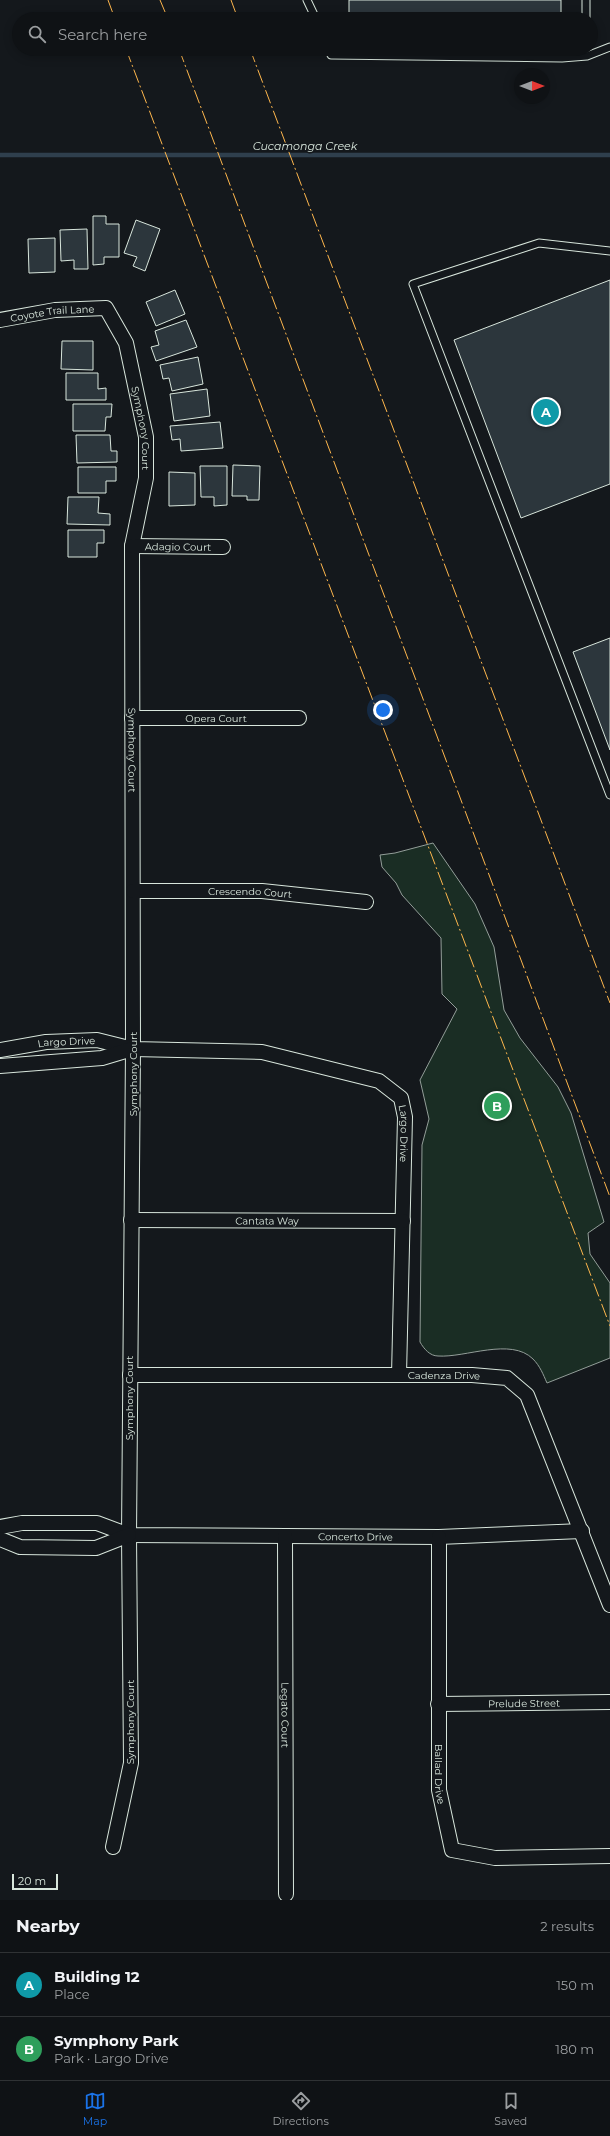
<!DOCTYPE html>
<html lang="en">
<head>
<meta charset="utf-8">
<style>
	body { margin:0; font-family:Montserrat,sans-serif; background:#181b1e; color:#f1f3f6 }
	.compass { position:absolute; left:514px; top:68px; width:36px; height:36px; border-radius:50%; background:#0f1215; box-shadow:0 2px 10px #0003; rotate:90deg }
	.scale { position:absolute; left:12px; bottom:10px; width:46px; box-sizing:border-box; padding-left:4px; border:2px solid #d8e6dc; border-top:0; font-size:11px; line-height:14px; white-space:nowrap; color:#d8e6dc; -webkit-text-stroke:3px #14181c; paint-order:stroke }
	.you { position:absolute; left:383px; top:710px; width:14px; height:14px; margin:-10px; border:3px solid #fff; border-radius:50%; background:#1a73e8; box-shadow:0 0 0 6px #1a73e833 }
	.badge { display:grid; place-items:center; width:26px; height:26px; border-radius:50%; background:#1a73e8; color:#fff; font-size:13px; font-weight:700 }
	.pin { position:absolute; translate:-50% -50%; border:2px solid #fff; box-shadow:0 1px 4px #0006 }
	.list { margin:0; padding:0; list-style:none }
	h2 { display:flex; justify-content:space-between; align-items:center; height:52px; margin:0; padding:0 16px; font-size:17px }
	h2 small { font-size:13px; font-weight:400; color:#9b9ea0 }
	.list li { display:grid; grid-template-columns:26px 1fr auto; gap:12px; align-items:center; box-sizing:border-box; height:64px; padding:0 16px; border-top:1px solid #2f3234 }
	.list b { display:block; font-size:15px; white-space:nowrap }
	.list p { margin:0; font-size:13px; white-space:nowrap; color:#9b9ea0 }
	.list em { font-size:13px; font-style:normal; color:#9b9ea0 }
	.icon { flex:none; width:22px; height:22px; fill:none; stroke:currentColor; stroke-width:2; stroke-linecap:round; stroke-linejoin:round }
	.map { position:relative; flex:none; width:610px; height:1900px; overflow:hidden }
	.search { position:absolute; background:#0f1215; box-shadow:0 2px 10px #0003; left:12px; right:12px; top:12px; height:44px; display:flex; align-items:center; gap:10px; box-sizing:border-box; padding:0 14px; border-radius:22px; color:#9b9ea0; font-size:15px }
	.sheet { height:180px; background:#0f1215 }
	nav { display:flex; justify-content:space-around; align-items:center; box-sizing:border-box; height:56px; border-top:1px solid #2f3234; background:#0f1215; font-size:11px; color:#9b9ea0 }
	nav a { display:grid; justify-items:center; gap:2px }
	nav .on { color:#1a73e8 }
	.map>svg:first-child { display:block }
</style>
</head>
<body>
<div class="map">
<svg width="610" height="1900" viewBox="0 0 610 1900">
	<rect width="100%" height="100%" fill="#14181c"/>
	<!-- green -->
	<path fill="#1a2d24" stroke="#939e99" d="M433,843L475,904L494,947L504,1010L520,1038L558,1087L571,1113L604,1222L588,1233L590,1254L610,1283V1358L547,1383C543,1374 540,1366 533,1359C511,1337 465,1358 438,1356C430,1356 424,1349 420,1342L422,1145L429,1119L420,1080L457,1009L442,994L441,938L402,895L396,883L382,867L380,855L395,853Z"/>
	<g fill="none" stroke-linecap="round" stroke-linejoin="round">
		<!-- stream -->
		<path stroke="#2f3f4d" stroke-width="4.5" d="M0,155H610"/>
	</g>
	<!-- building -->
	<g fill="#2c363c" stroke="#d8e6dc">
		<rect x="349" y="0" width="212" height="19"/>
		<rect x="349" y="49" width="213" height="2"/>
		<path d="M93,216H106V224H119V257H104V264L93,265Z"/>
		<path d="M136,220L160,229L145,271L133,266L137,257L124,253Z"/>
		<path d="M87,229L88,269H74V260L61,261L60,230Z"/>
		<path d="M55,238V272L29,273L28,239Z"/>
		<path d="M610,280V484L521,518L454,340Z"/>
		<path d="M175,290L185,314L156,326L146,302Z"/>
		<path d="M186,320L197,347L156,361L151,347L159,345L155,331Z"/>
		<path d="M62,341H93V370L61,369Z"/>
		<path d="M198,357L203,384L172,391L169,378L163,379L160,365Z"/>
		<path d="M66,373H98V389L106,388V400H66Z"/>
		<path d="M207,389L210,416L174,421L170,394Z"/>
		<path d="M73,404H112L111,417H106L105,431H73Z"/>
		<path d="M220,422L223,448L181,451L180,439L172,440L170,426Z"/>
		<path d="M76,435H110L111,451H117V462L77,463Z"/>
		<path d="M233,465L260,466L259,500H247V496H232Z"/>
		<path d="M200,466H227V505L214,506V497H201Z"/>
		<path d="M78,467H116V481H106V493H78Z"/>
		<path d="M169,472L195,473V505L169,506Z"/>
		<path d="M68,497H99L98,513L110,514V525L67,524Z"/>
		<path d="M68,530H104V543H97V557H68Z"/>
		<path d="M610,638V750L573,652Z"/>
	</g>
	<g fill="none" stroke-linecap="round" stroke-linejoin="round">
		<defs>
			<g id="service">
				<path d="M307,0L316,19"/>
				<path d="M586,0V19"/>
				<path d="M329,49L331,55L562,58L587,56L610,47"/>
				<path d="M610,251L539,243L413,284L610,795"/>
			</g>
			<g id="minor">
				<path id="s1" d="M0,320L55,310L106,308L126,343L146,437V478L132,546L133,1049L129,1535L131,1763L113,1847"/>
				<path id="s2" d="M132,546L223,547"/>
				<path id="s3" d="M132,718H299"/>
				<path id="s4" d="M133,891H262L366,902"/>
				<path id="s5" d="M0,1050L46,1042L97,1040L133,1049L262,1052L379,1081L401,1098L405,1117L399,1375"/>
				<path d="M0,1066L102,1058L132,1049"/>
				<path id="s6" d="M131,1220L403,1221"/>
				<path id="s7" d="M130,1375H472L507,1378L527,1395L610,1605"/>
				<path id="s8" d="M0,1527L22,1523H97L129,1535L285,1536L439,1537L582,1531"/>
				<path id="s9" d="M285,1536L286,1894"/>
				<path id="s10" d="M439,1537V1790L452,1850L495,1858L610,1856"/>
				<path d="M0,1539L20,1547L96,1548L129,1535"/>
				<path id="s11" d="M438,1704L610,1702"/>
			</g>
		</defs>
		<!-- service casing -->
		<use href="#service" stroke="#d8e6dc" stroke-width="9"/>
		<!-- minor casing -->
		<use href="#minor" stroke="#d8e6dc" stroke-width="16"/>
		<!-- service -->
		<use href="#service" stroke="#14181c" stroke-width="7"/>
		<!-- minor -->
		<use href="#minor" stroke="#14181c" stroke-width="14"/>
		<!-- power -->
		<g stroke="#ffb74d" stroke-width="1" stroke-dasharray="14 3 2 3" stroke-linecap="butt">
			<path d="M108,0L115,19"/>
			<path d="M160,0L168,19"/>
			<path d="M231,0L238,19"/>
			<path d="M126,49L610,1326"/>
			<path d="M179,49L610,1197"/>
			<path d="M250,49L610,1003"/>
		</g>
	</g>
	<g text-anchor="middle" dominant-baseline="central" stroke-width="3" stroke-linejoin="round" paint-order="stroke">
		<!-- street labels -->
		<g font-size="10" fill="#d8e6dc" stroke="#14181c">
			<text stroke="none"><textPath href="#s1" startOffset="53">Coyote Trail Lane</textPath></text>
			<text stroke="none"><textPath href="#s1" startOffset="234">Symphony Court</textPath></text>
			<text stroke="none"><textPath href="#s2" startOffset="46">Adagio Court</textPath></text>
			<text stroke="none"><textPath href="#s3" startOffset="84">Opera Court</textPath></text>
			<text stroke="none"><textPath href="#s1" startOffset="558">Symphony Court</textPath></text>
			<text stroke="none"><textPath href="#s4" startOffset="117">Crescendo Court</textPath></text>
			<text stroke="none"><textPath href="#s5" startOffset="67">Largo Drive</textPath></text>
			<text transform="translate(133 1074) rotate(-90)">Symphony Court</text>
			<text stroke="none"><textPath href="#s5" startOffset="448">Largo Drive</textPath></text>
			<text stroke="none"><textPath href="#s6" startOffset="136">Cantata Way</textPath></text>
			<text stroke="none"><textPath href="#s7" startOffset="314">Cadenza Drive</textPath></text>
			<text transform="translate(129 1398) rotate(-90)">Symphony Court</text>
			<text stroke="none"><textPath href="#s8" startOffset="358">Concerto Drive</textPath></text>
			<text stroke="none"><textPath href="#s11" startOffset="86">Prelude Street</textPath></text>
			<text stroke="none"><textPath href="#s9" startOffset="179">Legato Court</textPath></text>
			<text transform="translate(130 1722) rotate(-90)">Symphony Court</text>
			<text stroke="none"><textPath href="#s10" startOffset="237">Ballad Drive</textPath></text>
		</g>
		<!-- water labels -->
		<g font-size="11" font-style="italic" fill="#d8e6dc" stroke="#14181c">
			<text x="305" y="146">Cucamonga Creek</text>
		</g>
	</g>
</svg>
<svg class="compass" viewBox="-18 -18 36 36"><path d="M0-13l5 13h-10z" fill="#e53935"/><path d="M0 13l5-13h-10z" fill="#9b9ea0"/></svg>
<div class="scale">20 m</div>
<div class="you"></div>
<div class="pin badge" style="left:546px;top:412px;background:#0f9aa8">A</div>
<div class="pin badge" style="left:497px;top:1106px;background:#2e9e5b">B</div>
<div class="search"><svg class="icon" aria-label="search" viewBox="0 0 24 24"><circle cx="10" cy="10" r="6"/><path d="M15 15l6 6"/></svg>Search here</div>
</div>
<section class="sheet">
<h2>Nearby<small>2 results</small></h2>
<ul class="list">
<li><span class="badge" style="background:#0f9aa8">A</span><div><b>Building 12</b><p>Place</p></div><em>150 m</em></li>
<li><span class="badge" style="background:#2e9e5b">B</span><div><b>Symphony Park</b><p>Park · Largo Drive</p></div><em>180 m</em></li>
</ul>
</section>
<nav>
<a class="on"><svg class="icon" aria-label="map" viewBox="0 0 24 24"><path d="M3 6l6-2 6 2 6-2v14l-6 2-6-2-6 2zM9 4v14M15 6v14"/></svg>Map</a>
<a><svg class="icon" aria-label="directions" viewBox="0 0 24 24"><path d="M12 3l9 9-9 9-9-9zM9 14v-3h6M13 9l2 2-2 2"/></svg>Directions</a>
<a><svg class="icon" aria-label="saved" viewBox="0 0 24 24"><path d="M7 4h10v16l-5-4-5 4z"/></svg>Saved</a>
</nav>
</body>
</html>
